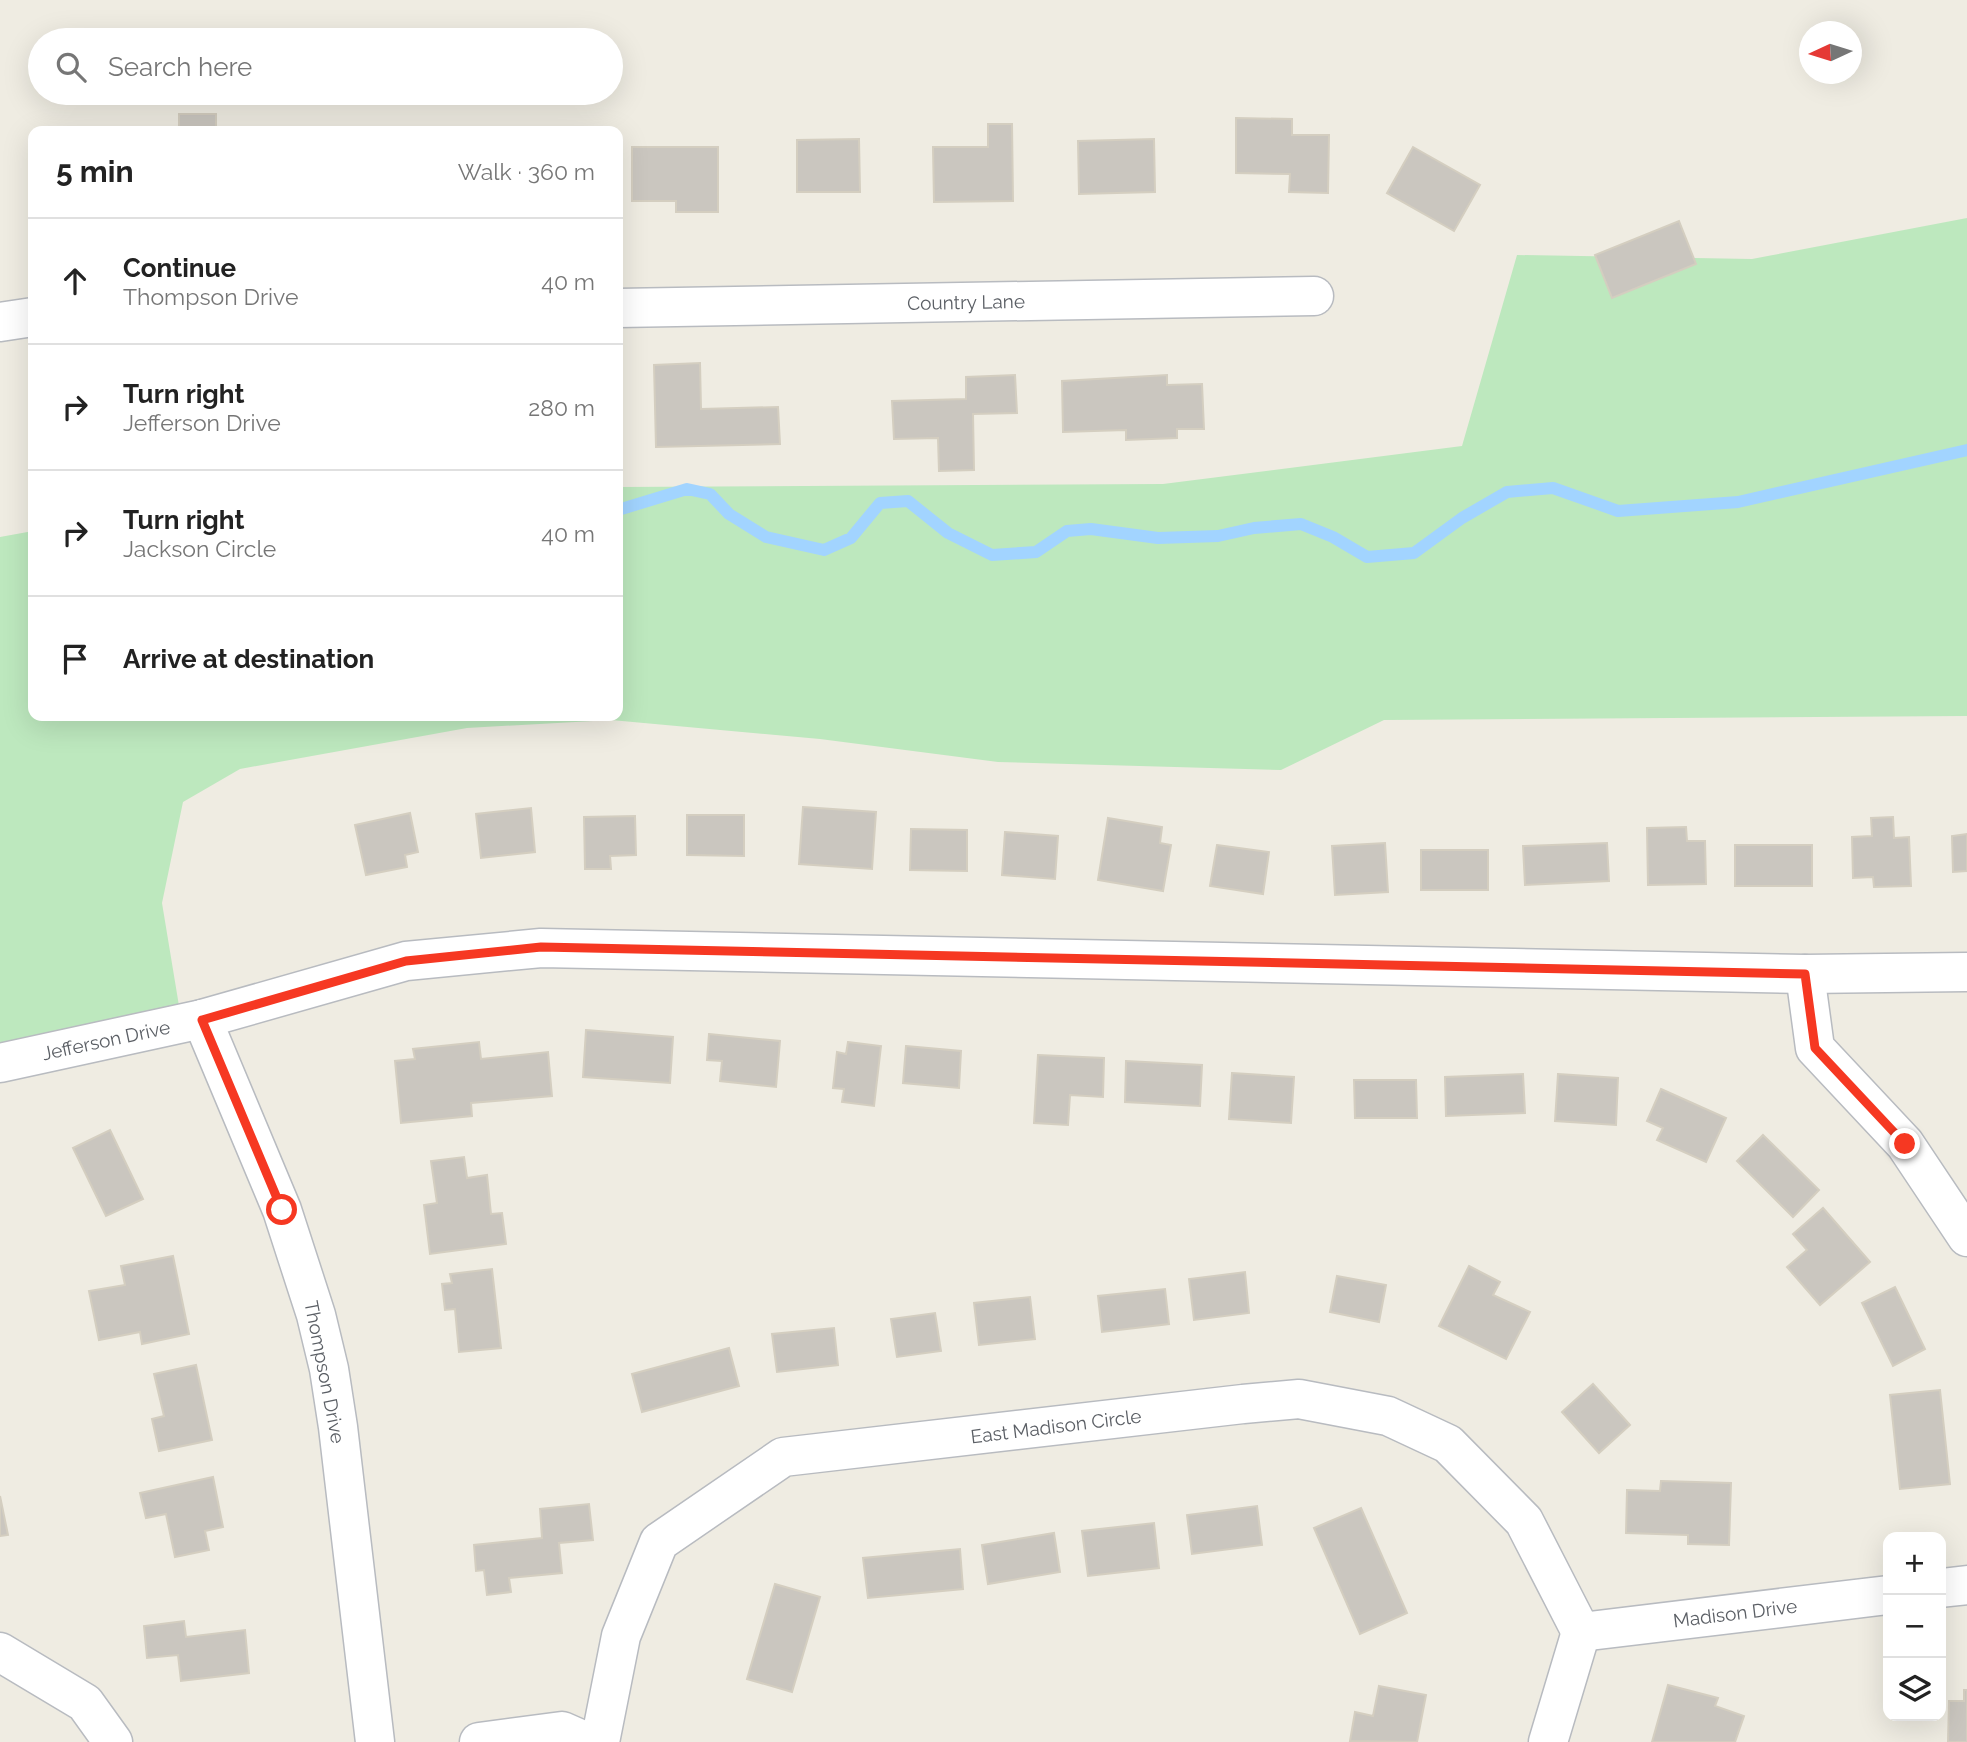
<!DOCTYPE html>
<html lang="en">
<head>
<meta charset="utf-8">
<style>
	body { margin:0; font-family:Raleway,sans-serif; background:#f6f6f6; color:#222 }
	.controls { position:absolute; right:21px; bottom:21px; display:grid; overflow:hidden; border-radius:14px; box-shadow:0 7px 28px #0002 }
	.controls button { width:63px; height:63px; display:grid; place-items:center; padding:0; border:0; border-bottom:2px solid #e0e0e0; background:#fff; color:#222; font:35px sans-serif }
	.compass { position:absolute; left:1799px; top:21px; width:63px; height:63px; border-radius:50%; background:#fff; box-shadow:0 7px 28px #0002; rotate:266deg }
	.stop { position:absolute; width:21px; height:21px; margin:-16px; border:5px solid #f63822; border-radius:50%; background:#fff }
	.stop.end { background:#f63822; border-color:#fff; box-shadow:0 2px 7px #0008 }
	.list { margin:0; padding:0; list-style:none }
	h2 { display:flex; justify-content:space-between; align-items:center; height:91px; margin:0; padding:0 28px; font-size:30px }
	h2 small { font-size:23px; font-weight:400; color:#767676 }
	.list li { display:grid; grid-template-columns:46px 1fr auto; gap:21px; align-items:center; box-sizing:border-box; height:126px; padding:0 28px; border-top:2px solid #e0e0e0 }
	.list b { display:block; font-size:26px; white-space:nowrap }
	.list p { margin:0; font-size:23px; white-space:nowrap; color:#767676 }
	.list em { font-size:23px; font-style:normal; color:#767676 }
	.icon { flex:none; width:38px; height:38px; fill:none; stroke:currentColor; stroke-width:2; stroke-linecap:round; stroke-linejoin:round }
	.map { position:relative; flex:none; width:1967px; height:1742px; overflow:hidden }
	.search { position:absolute; background:#fff; box-shadow:0 7px 28px #0002; left:28px; top:28px; width:595px; height:77px; display:flex; align-items:center; gap:18px; box-sizing:border-box; padding:0 24px; border-radius:38px; color:#767676; font-size:26px }
	.panel { position:absolute; background:#fff; box-shadow:0 7px 28px #0002; left:28px; top:126px; width:595px; height:595px; border-radius:14px }
	.map>svg:first-child { display:block }
</style>
</head>
<body>
<div class="map">
<svg width="1967" height="1742" viewBox="0 0 1967 1742">
	<rect width="100%" height="100%" fill="#efece2"/>
	<!-- green -->
	<path fill="#bde8be" d="M1967,218V716L1384,720L1281,770L998,762L820,739L611,720L467,728L240,769L183,802L162,903L182,1024L0,1063V537L33,531V716H618V487L1163,484L1462,446L1517,255L1752,259Z"/>
	<g fill="none" stroke-linecap="round" stroke-linejoin="round">
		<!-- stream -->
		<path stroke="#a2d4ff" stroke-width="12" d="M618,510L687,489L710,494L729,514L766,537L824,550L851,538L880,503L908,501L948,533L992,555L1036,552L1067,531L1091,529L1158,538L1218,536L1254,528L1301,524L1333,537L1367,557L1414,553L1462,518L1507,492L1553,488L1618,511L1738,502L1967,450"/>
	</g>
	<!-- building -->
	<g fill="#cac6bf" stroke="#d4cec0" stroke-width="2">
		<path d="M305,93H334V104L305,103Z"/>
		<rect x="179" y="114" width="37" height="17"/>
		<path d="M1236,118L1292,119V135H1329L1328,193L1289,192L1290,174L1236,173Z"/>
		<path d="M988,124H1012L1013,201L934,202L933,147H988Z"/>
		<path d="M859,139L860,192H797V140Z"/>
		<path d="M1154,139L1155,192L1079,194L1078,141Z"/>
		<path d="M632,147H718V212H676V201H632Z"/>
		<path d="M1413,147L1480,185L1454,231L1387,193Z"/>
		<path d="M1679,221L1696,264L1612,298L1595,255Z"/>
		<path d="M700,363L701,409L778,407L780,444L656,447L654,365Z"/>
		<path d="M1015,375L1017,413L973,414L974,470L939,471L938,438L894,439L892,401L966,399V377Z"/>
		<path d="M1167,375V385L1202,384L1204,429H1177V438L1126,440V430L1063,432L1062,381Z"/>
		<path d="M803,807L876,812L872,869L799,864Z"/>
		<path d="M531,808L535,852L481,858L476,814Z"/>
		<path d="M410,813L418,852L405,855L407,867L366,875L355,825Z"/>
		<path d="M687,815H744V856L687,855Z"/>
		<path d="M635,816L636,855L610,856L611,869H585L584,817Z"/>
		<path d="M1893,817L1894,838L1909,837L1911,886L1874,887L1873,877L1853,878L1852,837L1872,836L1871,818Z"/>
		<path d="M1108,818L1162,827L1160,843L1171,845L1163,891L1098,880Z"/>
		<path d="M1686,827L1687,841H1705L1706,884L1648,885L1647,828Z"/>
		<path d="M911,829L967,830V871L910,870Z"/>
		<path d="M1005,832L1058,836L1055,879L1002,875Z"/>
		<path d="M1967,834V871L1953,872L1952,836Z"/>
		<path d="M1385,843L1388,892L1335,895L1332,846Z"/>
		<path d="M1607,843L1609,881L1525,885L1523,846Z"/>
		<path d="M1217,845L1269,852L1263,894L1210,886Z"/>
		<rect x="1735" y="845" width="77" height="41"/>
		<rect x="1421" y="850" width="67" height="40"/>
		<path d="M586,1030L673,1037L670,1083L583,1077Z"/>
		<path d="M709,1034L780,1041L776,1087L720,1081L722,1061L707,1060Z"/>
		<path d="M479,1042L481,1059L548,1052L552,1096L471,1103L472,1116L401,1123L395,1061L415,1059L413,1049Z"/>
		<path d="M848,1042L881,1046L874,1106L842,1102L844,1089L833,1088L837,1052L846,1054Z"/>
		<path d="M906,1046L961,1051L959,1088L903,1083Z"/>
		<path d="M1038,1055L1104,1058L1103,1097L1070,1095L1068,1125L1034,1123Z"/>
		<path d="M1126,1061L1202,1065L1200,1106L1125,1102Z"/>
		<path d="M1232,1073L1294,1077L1291,1123L1229,1119Z"/>
		<path d="M1523,1074L1525,1113L1446,1116L1445,1077Z"/>
		<path d="M1558,1074L1618,1078L1616,1125L1555,1121Z"/>
		<path d="M1354,1080H1416L1417,1118H1355Z"/>
		<path d="M1661,1089L1726,1118L1706,1162L1657,1140L1663,1128L1647,1121Z"/>
		<path d="M110,1130L143,1199L106,1216L73,1148Z"/>
		<path d="M1763,1135L1819,1190L1793,1217L1737,1161Z"/>
		<path d="M464,1157L467,1178L487,1175L491,1214L502,1213L506,1244L430,1254L424,1205L437,1203L431,1161Z"/>
		<path d="M1823,1208L1870,1262L1820,1305L1787,1267L1807,1250L1793,1234Z"/>
		<path d="M173,1256L189,1334L142,1344L140,1332L99,1340L89,1291L125,1285L121,1266Z"/>
		<path d="M1469,1266L1500,1282L1493,1295L1530,1312L1506,1359L1439,1326Z"/>
		<path d="M492,1269L501,1348L459,1352L455,1309L445,1310L442,1284L452,1283L450,1274Z"/>
		<path d="M1245,1272L1249,1313L1194,1320L1189,1279Z"/>
		<path d="M1337,1276L1386,1285L1379,1322L1330,1312Z"/>
		<path d="M1895,1287L1925,1349L1893,1366L1862,1303Z"/>
		<path d="M1165,1289L1169,1324L1102,1332L1098,1296Z"/>
		<path d="M1030,1297L1035,1339L979,1345L974,1303Z"/>
		<path d="M935,1313L941,1351L897,1357L891,1319Z"/>
		<path d="M834,1328L838,1365L777,1372L772,1334Z"/>
		<path d="M729,1348L739,1386L642,1412L632,1374Z"/>
		<path d="M196,1365L212,1440L159,1451L152,1419L164,1416L154,1374Z"/>
		<path d="M1593,1384L1630,1425L1599,1453L1562,1412Z"/>
		<path d="M1940,1390L1950,1484L1900,1489L1890,1395Z"/>
		<path d="M213,1477L223,1527L205,1531L209,1550L175,1557L166,1514L146,1518L140,1493Z"/>
		<path d="M1661,1481L1731,1483L1729,1545L1688,1544V1535L1626,1533L1627,1490L1660,1491Z"/>
		<path d="M0,1496L8,1535L0,1536Z"/>
		<path d="M589,1504L593,1540L559,1543L562,1573L509,1578L511,1592L487,1595L484,1570L476,1571L474,1545L542,1538L540,1509Z"/>
		<path d="M1257,1506L1262,1545L1192,1554L1187,1515Z"/>
		<path d="M1361,1508L1407,1613L1360,1634L1314,1528Z"/>
		<path d="M1154,1523L1159,1568L1088,1576L1082,1531Z"/>
		<path d="M1054,1533L1060,1572L988,1584L982,1545Z"/>
		<path d="M960,1549L963,1589L868,1598L863,1558Z"/>
		<path d="M775,1584L820,1597L792,1692L747,1679Z"/>
		<path d="M184,1621L186,1637L245,1630L249,1673L181,1681L178,1655L147,1658L144,1626Z"/>
		<path d="M1668,1685L1718,1698L1715,1706L1744,1716L1735,1742H1652Z"/>
		<path d="M1379,1686L1426,1695L1417,1742L1350,1741L1355,1712L1373,1716Z"/>
		<path d="M1964,1690H1967V1742H1948L1949,1701H1964Z"/>
	</g>
	<g fill="none" stroke-linecap="round" stroke-linejoin="round">
		<defs>
			<g id="minor">
				<path d="M618,308L1314,296"/>
				<path d="M0,322L33,317"/>
				<path d="M1805,974L1815,1048L1905,1144L1967,1237"/>
				<path d="M202,1019L282,1210L316,1315L329,1369L338,1427L375,1742"/>
				<path d="M0,1063L202,1019L406,961L541,948L1805,974L1967,972"/>
				<path d="M1941,1588L1967,1585"/>
				<path d="M1581,1632L1888,1595"/>
				<path d="M0,1652L85,1703L113,1742"/>
				<path d="M479,1742L562,1731L587,1742"/>
				<path d="M600,1742L621,1636L659,1542L783,1457L1243,1404L1299,1399L1388,1416L1448,1444L1524,1521L1581,1632"/>
				<path d="M1548,1742L1581,1632"/>
			</g>
		</defs>
		<!-- minor casing -->
		<use href="#minor" stroke="#b8bbc0" stroke-width="41"/>
		<!-- minor -->
		<use href="#minor" stroke="#fff" stroke-width="38"/>
	</g>
	<g fill="none" stroke-linecap="round" stroke-linejoin="round">
		<!-- route -->
		<path stroke="#f63822" stroke-width="9" d="M282,1210L202,1020L406,961L541,947L1805,974L1815,1048L1905,1144"/>
	</g>
	<g text-anchor="middle" dominant-baseline="central" stroke-width="6" stroke-linejoin="round" paint-order="stroke">
		<!-- street labels -->
		<g font-size="19" fill="#5b5f65" stroke="#fff">
			<text transform="translate(966 302) rotate(-1)">Country Lane</text>
			<text transform="translate(106 1040) rotate(-12)">Jefferson Drive</text>
			<text transform="translate(325 1372) rotate(79)">Thompson Drive</text>
			<text transform="translate(1056 1426) rotate(-7)">East Madison Circle</text>
			<text transform="translate(1735 1613) rotate(-7)">Madison Drive</text>
		</g>
	</g>
</svg>
<div class="controls">
<button>+</button>
<button>−</button>
<button><svg class="icon" aria-label="layers" viewBox="0 0 24 24"><path d="M12 4l9 5-9 5-9-5zM3 14l9 5 9-5"/></svg></button>
</div>
<svg class="compass" viewBox="-18 -18 36 36"><path d="M0-13l5 13h-10z" fill="#e53935"/><path d="M0 13l5-13h-10z" fill="#767676"/></svg>
<div class="stop" style="left:282px;top:1210px"></div>
<div class="stop end" style="left:1905px;top:1144px"></div>
<div class="search"><svg class="icon" aria-label="search" viewBox="0 0 24 24"><circle cx="10" cy="10" r="6"/><path d="M15 15l6 6"/></svg>Search here</div>
<section class="panel">
<h2>5 min<small>Walk · 360 m</small></h2>
<ul class="list">
<li><svg class="icon" aria-label="ahead" viewBox="0 0 24 24"><path d="M12 20V5M6 11l6-6 6 6"/></svg><div><b>Continue</b><p>Thompson Drive</p></div><em>40 m</em></li>
<li><svg class="icon" aria-label="right" viewBox="0 0 24 24"><path d="M7 20v-9h11M14 6l5 5-5 5"/></svg><div><b>Turn right</b><p>Jefferson Drive</p></div><em>280 m</em></li>
<li><svg class="icon" aria-label="right" viewBox="0 0 24 24"><path d="M7 20v-9h11M14 6l5 5-5 5"/></svg><div><b>Turn right</b><p>Jackson Circle</p></div><em>40 m</em></li>
<li><svg class="icon" aria-label="arrive" viewBox="0 0 24 24"><path d="M6 21V4h12l-3 4 3 4H6"/></svg><div><b>Arrive at destination</b></div></li>
</ul>
</section>
</div>
</body>
</html>
